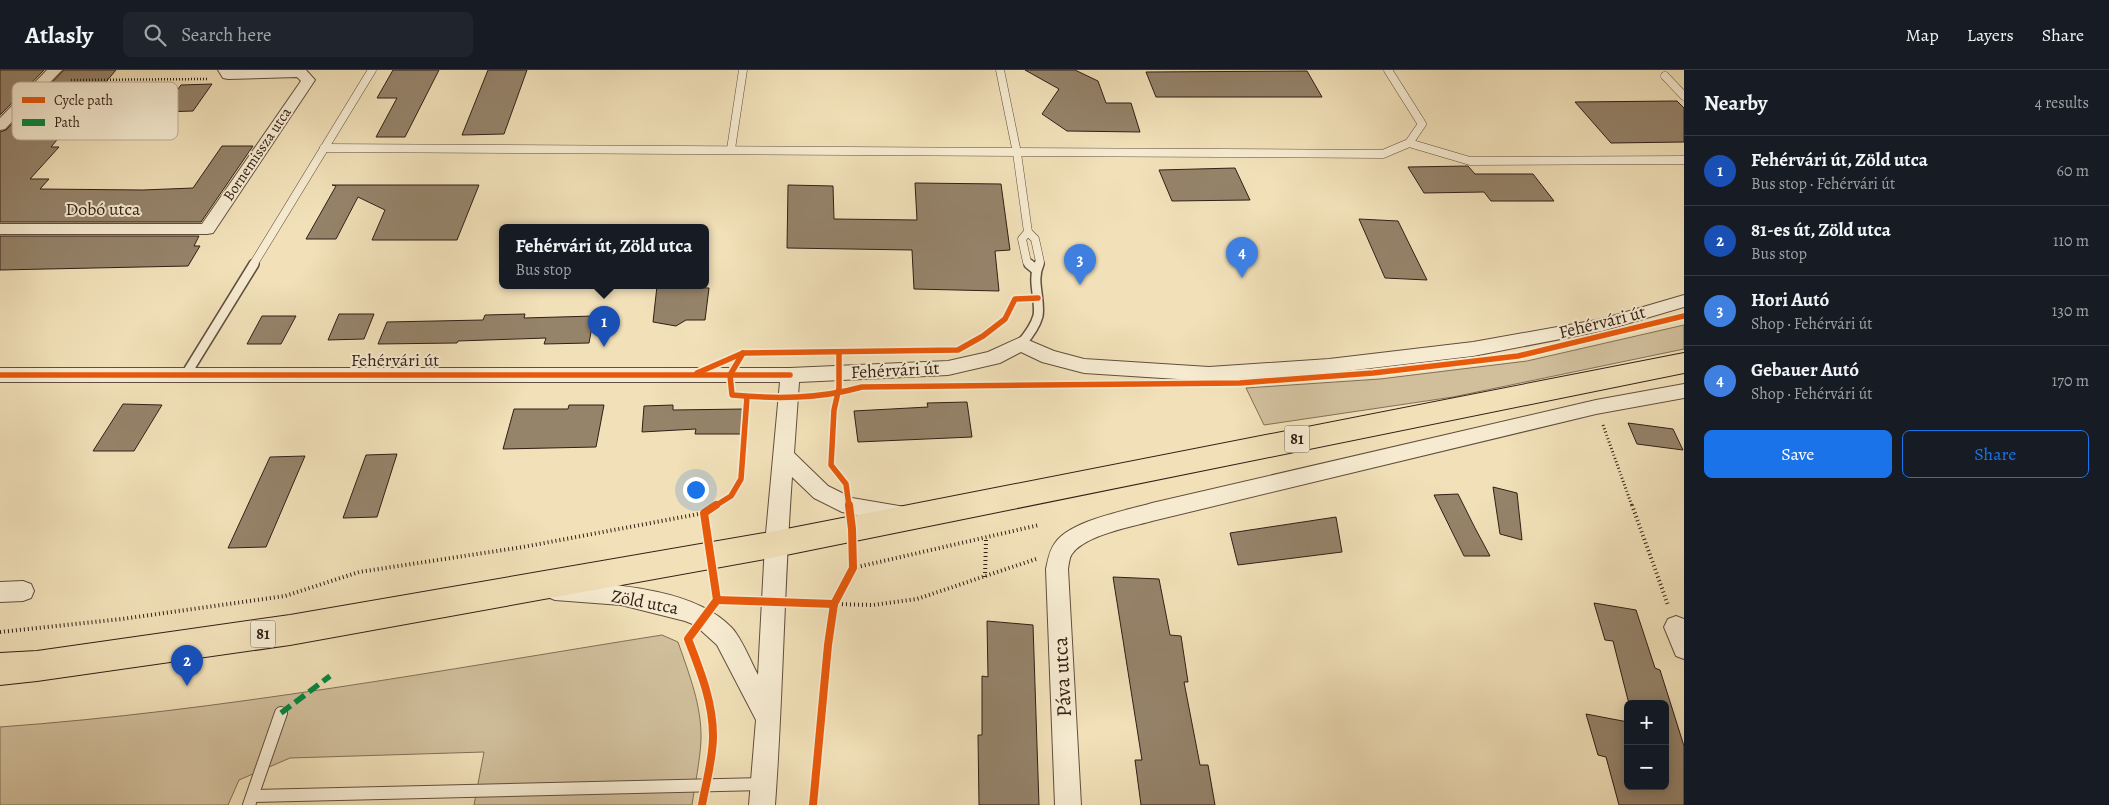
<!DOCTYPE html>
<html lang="en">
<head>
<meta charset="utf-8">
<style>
	body { margin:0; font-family:Alegreya,serif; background:#20242c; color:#f1f3f6 }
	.controls { position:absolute; right:15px; bottom:15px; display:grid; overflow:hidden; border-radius:8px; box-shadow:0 2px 12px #0003 }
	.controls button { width:45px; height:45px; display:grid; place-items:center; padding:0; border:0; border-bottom:1px solid #363941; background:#171b24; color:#f1f3f6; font:25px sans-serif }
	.you { position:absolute; left:695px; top:419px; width:18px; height:18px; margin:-12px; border:4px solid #fff; border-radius:50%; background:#1a73e8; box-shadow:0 0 0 8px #1a73e833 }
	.badge { display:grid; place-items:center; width:32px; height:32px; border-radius:50%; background:#1a73e8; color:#fff; font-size:16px; font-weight:700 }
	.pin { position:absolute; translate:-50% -41px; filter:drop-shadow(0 1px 2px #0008) }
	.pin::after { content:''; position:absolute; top:26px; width:18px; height:15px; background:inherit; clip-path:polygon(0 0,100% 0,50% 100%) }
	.popup { position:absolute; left:499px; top:154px; width:210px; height:65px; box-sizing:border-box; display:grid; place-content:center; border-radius:8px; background:#171b24; filter:drop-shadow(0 1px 4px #0005); font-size:16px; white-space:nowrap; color:#9ea1a6 }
	.popup b { font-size:19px; color:#f1f3f6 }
	.popup::after { content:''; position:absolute; left:50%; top:100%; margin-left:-10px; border:10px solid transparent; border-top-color:#171b24 }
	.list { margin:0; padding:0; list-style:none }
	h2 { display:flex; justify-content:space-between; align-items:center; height:65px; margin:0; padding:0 20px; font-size:21px }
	h2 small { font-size:16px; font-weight:400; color:#9ea1a6 }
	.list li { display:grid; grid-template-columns:32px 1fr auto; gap:15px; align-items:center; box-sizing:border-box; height:70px; padding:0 20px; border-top:1px solid #363941 }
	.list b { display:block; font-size:19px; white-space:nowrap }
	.list p { margin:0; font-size:16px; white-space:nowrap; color:#9ea1a6 }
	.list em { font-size:16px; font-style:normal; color:#9ea1a6 }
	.actions { display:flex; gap:10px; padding:15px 20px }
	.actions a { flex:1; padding:11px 0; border:1px solid #1a73e8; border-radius:8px; text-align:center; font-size:18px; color:#1a73e8 }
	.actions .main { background:#1a73e8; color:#fff }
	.icon { flex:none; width:28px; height:28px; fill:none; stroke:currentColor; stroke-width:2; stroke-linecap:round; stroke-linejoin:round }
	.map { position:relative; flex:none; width:1684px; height:735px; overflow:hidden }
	header { display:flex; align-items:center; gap:30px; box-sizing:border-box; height:70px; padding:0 25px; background:#171b24; border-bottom:1px solid #363941 }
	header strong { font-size:24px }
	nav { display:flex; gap:28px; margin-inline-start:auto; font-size:18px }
	.search { width:350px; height:45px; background:#20242c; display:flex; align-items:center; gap:12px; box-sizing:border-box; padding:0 18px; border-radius:8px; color:#9ea1a6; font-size:19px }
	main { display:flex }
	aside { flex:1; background:#171b24 }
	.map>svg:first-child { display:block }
</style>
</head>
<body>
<header>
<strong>Atlasly</strong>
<div class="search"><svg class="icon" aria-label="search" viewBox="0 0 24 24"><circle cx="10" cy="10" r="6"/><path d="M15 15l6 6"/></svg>Search here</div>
<nav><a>Map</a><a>Layers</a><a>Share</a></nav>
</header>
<main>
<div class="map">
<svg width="1684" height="735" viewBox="0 0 1684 735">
	<rect width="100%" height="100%" fill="#f1e0b8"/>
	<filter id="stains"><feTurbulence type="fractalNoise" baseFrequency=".004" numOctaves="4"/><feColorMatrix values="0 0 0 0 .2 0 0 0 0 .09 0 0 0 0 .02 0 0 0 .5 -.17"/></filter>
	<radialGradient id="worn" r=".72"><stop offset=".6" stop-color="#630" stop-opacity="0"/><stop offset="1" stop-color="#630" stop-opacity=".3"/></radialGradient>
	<!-- green -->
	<g fill="#d1bf9c" stroke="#826f59">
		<path d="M1684,255V279L1453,327L1264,355L1246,318L1380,309L1527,291Z"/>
		<path d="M662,565L678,572C689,604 702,636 701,670C700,691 695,714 692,735H474L484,682L290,688L239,710L228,735H0V657C222,641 442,600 662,565Z"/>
	</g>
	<!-- building -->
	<g fill="#95836a" stroke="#321f16">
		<path d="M0,0H44L0,45Z"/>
		<path d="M64,0H116L51,77H59L30,109H49L40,119L143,120L193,118L222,76H253L201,152H0V62L6,60Z"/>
		<path d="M393,0H439L405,67H376L397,28H377Z"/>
		<path d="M488,0H527L504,64L462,65Z"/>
		<path d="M1025,0H1075L1098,11L1106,33H1131L1140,62L1067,61L1042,44L1059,19Z"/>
		<path d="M1307,1L1322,27H1156L1146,2Z"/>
		<path d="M212,14L193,41L161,42L181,15Z"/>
		<path d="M1677,31L1684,38V72L1611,73L1575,32Z"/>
		<path d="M1408,97L1468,96L1475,104H1533L1554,131H1491L1484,122L1424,123Z"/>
		<path d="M1235,98L1250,130L1172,131L1159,100Z"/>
		<path d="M915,113L1001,114L1010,180L995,181L999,221L914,219L912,180L787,178L788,115L833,116L834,149L917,150Z"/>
		<path d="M332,115H479L457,170H372L385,140L358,127L336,169H306L336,116Z"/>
		<path d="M1359,149L1398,151L1427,210L1385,208Z"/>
		<path d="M0,166H199L194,176H200L188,196L0,200Z"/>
		<path d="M657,216L709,218L705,250H686L676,256L653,252Z"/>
		<path d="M339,244H374L364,269L328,270Z"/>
		<path d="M525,244L524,248L594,246L589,273L544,274L546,268L458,271L457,273L378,274L387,252L483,250L485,245Z"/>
		<path d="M262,246H296L281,274H247Z"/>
		<path d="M967,332L972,367L858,372L854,341L928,337L927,333Z"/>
		<path d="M123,334L162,335L134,381H93Z"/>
		<path d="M569,335H604L596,377L503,379L514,339H568Z"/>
		<path d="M673,335V340L744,339L742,364H695L696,359L642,362L644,336Z"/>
		<path d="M1628,353L1673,359L1683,380L1637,374Z"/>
		<path d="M397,384L377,447L343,448L366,385Z"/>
		<path d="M305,386L266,477L228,478L270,387Z"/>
		<path d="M1493,417L1517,423L1522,470L1500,464Z"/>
		<path d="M1458,424L1475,458L1490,486H1464L1434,425Z"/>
		<path d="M1336,447L1342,482L1238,495L1230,463Z"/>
		<path d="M1113,507L1159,509L1170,565L1181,566L1188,612H1184L1200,695H1208L1215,735H1141L1135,690H1142Z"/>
		<path d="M1594,533L1636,540L1655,598L1660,600L1684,676V735H1619L1606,687L1598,685L1586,644L1628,652V716H1665V634H1629L1613,571L1605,570Z"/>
		<path d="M987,551L1033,555L1039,735H979L978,665H982V606L988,607Z"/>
	</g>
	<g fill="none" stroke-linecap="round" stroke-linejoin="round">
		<defs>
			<g id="service-far2">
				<path d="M1000,0L1017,83L1028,162L1035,169L1040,192L1039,195"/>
				<path d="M1665,6L1684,26"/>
				<path d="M1409,73L1470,91L1684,90"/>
				<path d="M324,78L1383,84L1409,73L1422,54L1388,0"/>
				<path d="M731,79L743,0"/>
				<path d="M1028,162L1022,169L1027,192L1031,195"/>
				<path d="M253,195L372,0"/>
			</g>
			<g id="service-far1">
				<path d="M1029,194L1035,199"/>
				<path d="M1021,274C1028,266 1035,257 1038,246C1041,229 1031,211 1039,194"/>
				<path d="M185,306L254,194"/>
			</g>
			<g id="service">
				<path d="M253,726L763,714"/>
				<path d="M249,735L281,643"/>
			</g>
			<g id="minor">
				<path d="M47,0H62L5,59L0,60V48Z"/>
				<path d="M218,0H306L315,10L213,163L207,164H0V154H202L301,11L297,7L228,9L223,8Z"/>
				<path d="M1684,225V237L1602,261L1473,286L1329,303L1209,311L1084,303L1042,292L1021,282L1000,293L948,305L799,312L794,383L828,416L852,428L905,437L913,440L916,446L913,452L905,455L842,442L814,428L792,407C784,516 783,626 775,735H749L756,650L717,575L695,555L685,551L621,535L555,530L547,527L544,520L547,513L555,510C608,514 694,517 732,558C742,569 751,592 758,605L765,474L780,312H0V298H790L948,291L988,282L1021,267L1054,281L1084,289L1209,297L1329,289L1473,272L1602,249Z"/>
				<path d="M1684,314V328L1596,344L1152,451C1131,457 1085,465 1072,484C1069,488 1069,494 1068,499L1081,735H1055L1046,499C1048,490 1049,481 1055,473C1071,450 1126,441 1152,433L1596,330Z"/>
				<path d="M23,511L31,514L34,521L31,528L23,531L0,532V512Z"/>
				<path d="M1676,546L1684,549V589L1676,586L1664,557L1668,549Z"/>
			</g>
			<path id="primary" d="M1684,283V303L776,487L290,575L37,611L0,615V583L37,581L290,545L776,461Z"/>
		</defs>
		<!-- service-far2 casing -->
		<use href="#service-far2" stroke="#624f3e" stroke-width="9"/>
		<!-- service-far1 casing -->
		<use href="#service-far1" stroke="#624f3e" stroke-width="12"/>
		<!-- service casing -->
		<use href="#service" stroke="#624f3e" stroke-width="14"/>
		<!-- minor casing -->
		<use href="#minor" stroke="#624f3e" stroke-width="2"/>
		<!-- primary casing -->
		<use href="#primary" stroke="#321f16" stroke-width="2"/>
		<!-- path-far2 -->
		<path stroke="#321f16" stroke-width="2.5" stroke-dasharray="1 2" stroke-linecap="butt" d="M71,10L208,9"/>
		<!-- path-far1 -->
		<path stroke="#321f16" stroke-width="3" stroke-dasharray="1 2.5" stroke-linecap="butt" d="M1603,355L1632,436"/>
		<!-- path -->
		<g stroke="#321f16" stroke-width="4" stroke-dasharray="1 3" stroke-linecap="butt">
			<path d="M1632,435L1668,535"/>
			<path d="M853,498L1039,455"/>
			<path d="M985,507L986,469"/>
			<path d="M834,534L873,535L917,529L1036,489"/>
			<path d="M0,562L122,549L285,526L359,502L523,477L704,443"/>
		</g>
		<!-- service-far2 -->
		<use href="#service-far2" stroke="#f6ebd1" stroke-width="8"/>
		<!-- service-far1 -->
		<use href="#service-far1" stroke="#f6ebd1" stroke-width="9"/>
		<!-- service -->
		<use href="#service" stroke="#f6ebd1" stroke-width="12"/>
		<!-- minor -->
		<use href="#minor" fill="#f6ebd1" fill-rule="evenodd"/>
		<!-- primary -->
		<use href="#primary" fill="#f1e0b8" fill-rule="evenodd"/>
		<!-- quiet -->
		<path stroke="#00873e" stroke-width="5.5" stroke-dasharray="12 5.5" stroke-linecap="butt" d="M281,643L330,606"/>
		<defs>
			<g id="cycleway-far1">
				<path d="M839,282V318L834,340L831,395L846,414L849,436"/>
				<path d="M743,283L730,305L732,325C776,329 819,329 862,317L1240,313L1373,303L1518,286L1684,246"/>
				<path d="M697,303L743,283L958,280L983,266L1005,249L1015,229L1038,228"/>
				<path d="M0,305H790"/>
				<path d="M715,436L731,426L741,409L747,327"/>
			</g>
			<g id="cycleway">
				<path d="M717,530L834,534"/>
				<path d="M702,735C706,712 713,689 713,666C713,632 700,600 688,569L717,530L704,443L716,435"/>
				<path d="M813,735L828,575L834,534L853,498L852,459L849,435"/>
			</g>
		</defs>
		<!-- cycleway-far1 casing -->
		<use href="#cycleway-far1" stroke="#f6ebd1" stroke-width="9"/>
		<!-- cycleway casing -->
		<use href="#cycleway" stroke="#f6ebd1" stroke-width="11"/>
		<!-- cycleway-far1 -->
		<use href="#cycleway-far1" stroke="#e8590c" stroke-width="5.5"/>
		<!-- cycleway -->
		<use href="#cycleway" stroke="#e8590c" stroke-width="8"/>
	</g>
	<g text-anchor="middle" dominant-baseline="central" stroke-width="4" stroke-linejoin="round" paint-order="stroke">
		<!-- far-street labels -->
		<g font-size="15" fill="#321f16" stroke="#f6ebd1">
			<text transform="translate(257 84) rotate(-56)">Bornemissza utca</text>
		</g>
		<!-- shield labels -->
		<g fill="#f6ebd1" stroke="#6d5c4e" stroke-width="1">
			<rect x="1284.5" y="355.5" width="25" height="27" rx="4"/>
			<rect x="250.5" y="550.5" width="25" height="27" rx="4"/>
		</g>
		<g font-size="16" font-weight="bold" fill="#321f16">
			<text x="1297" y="369">81</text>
			<text x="263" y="564">81</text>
		</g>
		<!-- street labels -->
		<g font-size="18" fill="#321f16" stroke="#f6ebd1">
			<text x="103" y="139">Dobó utca</text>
			<text transform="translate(1602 252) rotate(-14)">Fehérvári út</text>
			<text x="395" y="290">Fehérvári út</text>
			<text transform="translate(895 300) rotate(-3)">Fehérvári út</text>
			<text transform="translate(645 532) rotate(11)">Zöld utca</text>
		</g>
		<!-- near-street labels -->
		<g font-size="21" fill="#321f16" stroke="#f6ebd1">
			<text transform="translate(1062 607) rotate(-93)">Páva utca</text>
		</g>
	</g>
	<!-- legend -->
	<rect x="12" y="12" width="166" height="58" rx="8" fill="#f6ebd1" stroke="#bbae99" stroke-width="1"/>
	<rect x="22" y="27" width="23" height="6" fill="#e8590c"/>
	<rect x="22" y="49" width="23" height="7" fill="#00873e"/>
	<g font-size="14" fill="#321f16">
		<text x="54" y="35">Cycle path</text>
		<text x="54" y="57">Path</text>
	</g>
	<rect width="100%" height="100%" filter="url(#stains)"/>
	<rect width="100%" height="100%" fill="url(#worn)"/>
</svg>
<div class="controls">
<button>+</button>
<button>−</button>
</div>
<div class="you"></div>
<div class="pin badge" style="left:604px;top:277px;background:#1a4fb4">1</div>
<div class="popup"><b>Fehérvári út, Zöld utca</b>Bus stop</div>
<div class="pin badge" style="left:187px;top:616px;background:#1a4fb4">2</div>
<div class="pin badge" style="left:1080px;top:215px;background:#3f7fe0">3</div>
<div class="pin badge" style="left:1242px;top:208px;background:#3f7fe0">4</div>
</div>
<aside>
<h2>Nearby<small>4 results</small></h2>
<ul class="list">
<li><span class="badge" style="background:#1a4fb4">1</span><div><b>Fehérvári út, Zöld utca</b><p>Bus stop · Fehérvári út</p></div><em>60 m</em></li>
<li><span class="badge" style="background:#1a4fb4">2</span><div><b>81-es út, Zöld utca</b><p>Bus stop</p></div><em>110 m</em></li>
<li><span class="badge" style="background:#3f7fe0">3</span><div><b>Hori Autó</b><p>Shop · Fehérvári út</p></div><em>130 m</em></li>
<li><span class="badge" style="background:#3f7fe0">4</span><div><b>Gebauer Autó</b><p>Shop · Fehérvári út</p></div><em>170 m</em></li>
</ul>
<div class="actions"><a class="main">Save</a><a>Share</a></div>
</aside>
</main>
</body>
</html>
